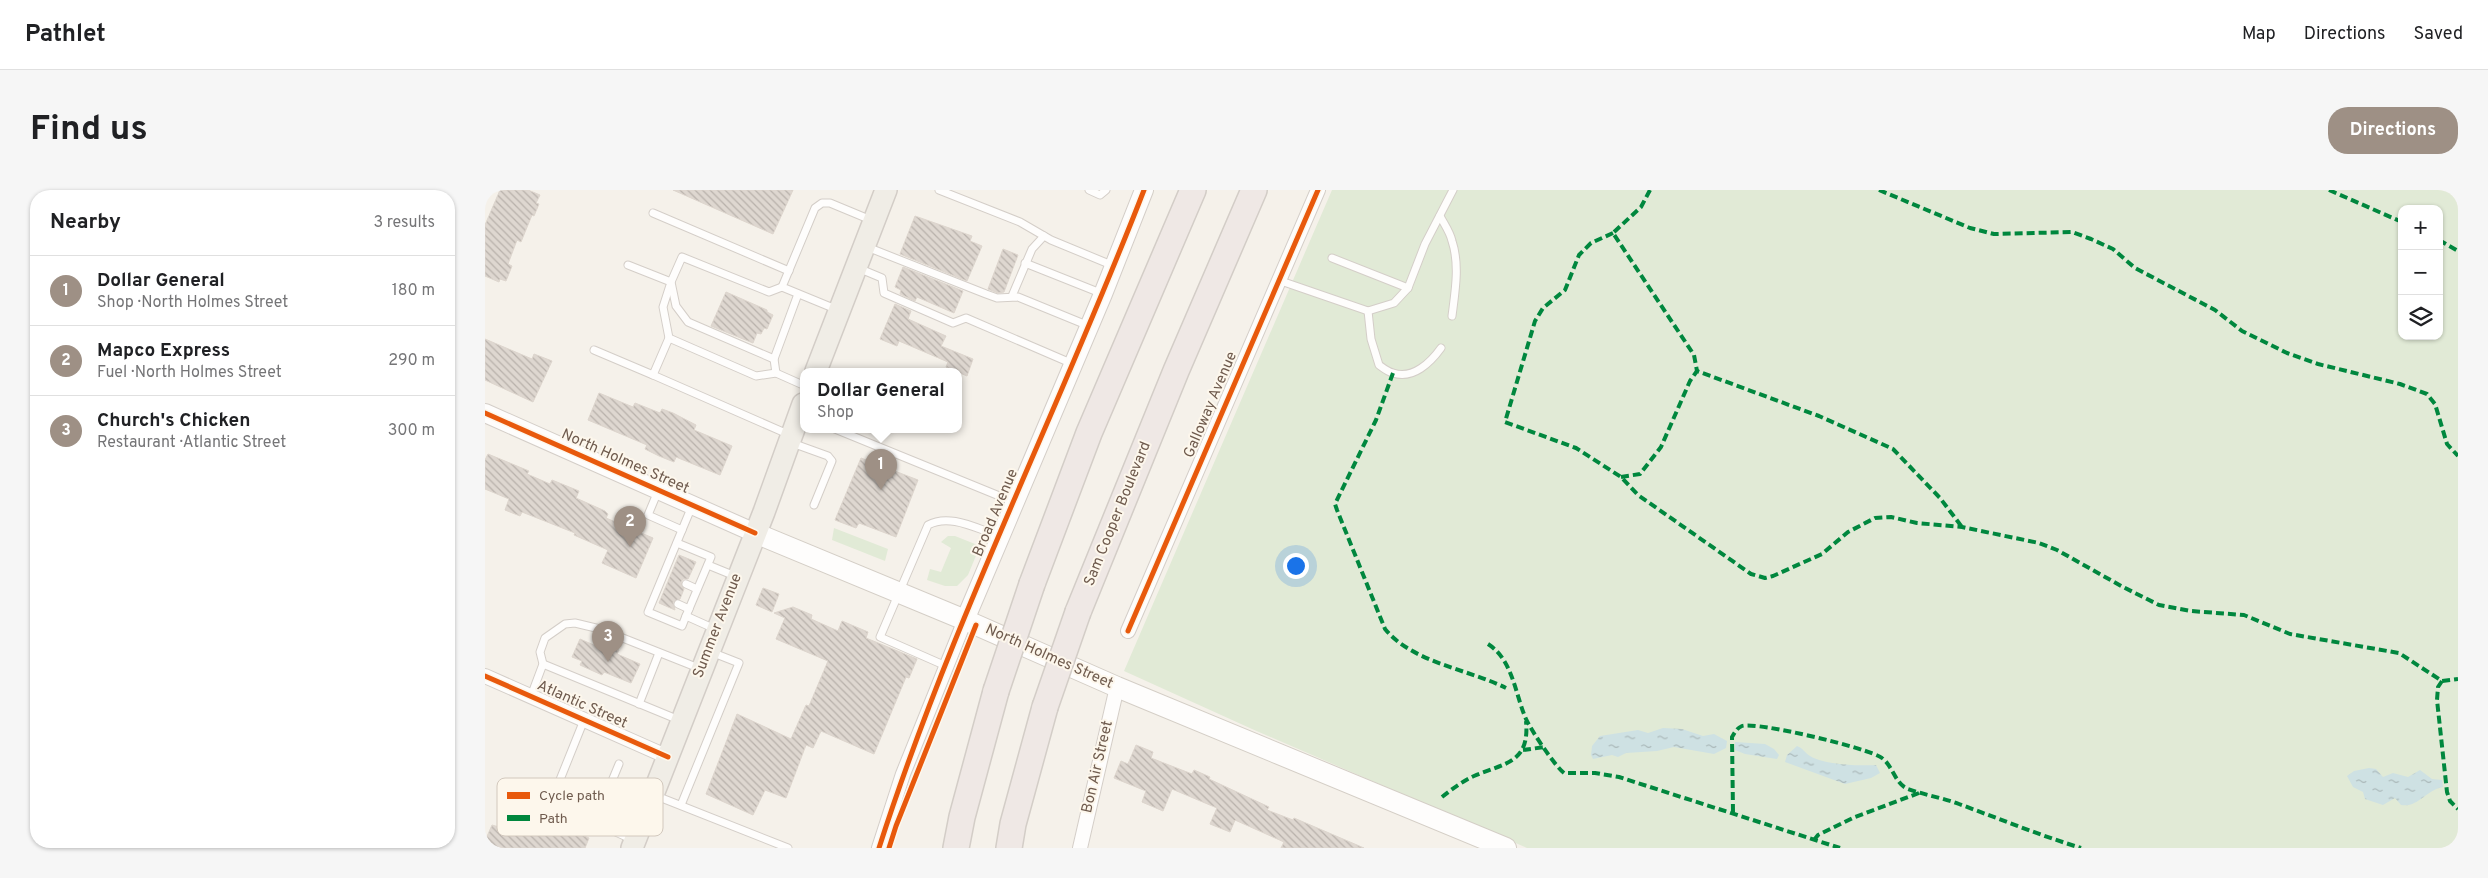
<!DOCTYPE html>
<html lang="en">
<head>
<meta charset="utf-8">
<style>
	body { margin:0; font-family:Overpass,sans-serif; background:#f6f6f6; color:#202124 }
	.controls { position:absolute; right:15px; top:15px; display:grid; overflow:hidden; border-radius:10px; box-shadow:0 1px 4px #0004 }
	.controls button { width:45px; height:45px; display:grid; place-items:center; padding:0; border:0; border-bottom:1px solid #e0e0e0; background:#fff; color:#202124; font:25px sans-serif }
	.you { position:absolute; left:810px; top:375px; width:18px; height:18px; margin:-12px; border:4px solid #fff; border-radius:50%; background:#1a73e8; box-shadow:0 0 0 8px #1a73e833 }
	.badge { display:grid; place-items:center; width:32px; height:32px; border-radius:50%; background:#9e9085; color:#fff; font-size:16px; font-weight:700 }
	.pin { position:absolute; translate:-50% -41px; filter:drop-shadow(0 1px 2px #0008) }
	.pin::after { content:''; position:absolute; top:26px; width:18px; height:15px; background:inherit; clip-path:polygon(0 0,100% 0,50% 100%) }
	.popup { position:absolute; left:315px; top:178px; width:162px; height:65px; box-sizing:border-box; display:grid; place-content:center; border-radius:10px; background:#fff; filter:drop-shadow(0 1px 4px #0005); font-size:16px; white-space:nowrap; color:#757577 }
	.popup b { font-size:19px; color:#202124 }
	.popup::after { content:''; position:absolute; left:50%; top:100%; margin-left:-10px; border:10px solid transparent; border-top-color:#fff }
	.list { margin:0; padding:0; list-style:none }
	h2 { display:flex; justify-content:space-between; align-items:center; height:65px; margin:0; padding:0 20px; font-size:21px }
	h2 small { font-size:16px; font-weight:400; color:#757577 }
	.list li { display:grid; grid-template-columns:32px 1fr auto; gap:15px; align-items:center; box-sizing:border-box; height:70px; padding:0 20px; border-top:1px solid #e0e0e0 }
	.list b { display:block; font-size:19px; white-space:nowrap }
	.list p { margin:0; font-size:16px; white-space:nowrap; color:#757577 }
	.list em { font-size:16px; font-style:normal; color:#757577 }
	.icon { flex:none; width:28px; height:28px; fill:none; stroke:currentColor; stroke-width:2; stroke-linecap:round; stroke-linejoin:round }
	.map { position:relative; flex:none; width:1973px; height:658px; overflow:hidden; border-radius:20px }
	header { display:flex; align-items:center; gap:30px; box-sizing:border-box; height:70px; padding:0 25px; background:#fff; border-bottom:1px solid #e0e0e0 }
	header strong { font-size:24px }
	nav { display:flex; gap:28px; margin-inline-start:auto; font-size:18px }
	.intro { display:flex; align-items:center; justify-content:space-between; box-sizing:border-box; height:120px; padding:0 30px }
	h1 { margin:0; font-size:35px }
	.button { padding:12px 22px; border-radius:20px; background:#9e9085; color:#fff; font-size:18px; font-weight:700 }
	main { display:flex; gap:30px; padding:0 30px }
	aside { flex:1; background:#fff; border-radius:20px; box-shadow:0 1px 4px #0004 }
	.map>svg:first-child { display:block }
</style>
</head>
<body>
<header>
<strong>Pathlet</strong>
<nav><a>Map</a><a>Directions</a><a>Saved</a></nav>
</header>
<div class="intro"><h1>Find us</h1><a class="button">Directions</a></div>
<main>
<aside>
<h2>Nearby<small>3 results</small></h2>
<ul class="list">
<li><span class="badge">1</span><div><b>Dollar General</b><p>Shop · North Holmes Street</p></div><em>180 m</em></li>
<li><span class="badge">2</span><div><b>Mapco Express</b><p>Fuel · North Holmes Street</p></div><em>290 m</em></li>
<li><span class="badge">3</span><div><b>Church's Chicken</b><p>Restaurant · Atlantic Street</p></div><em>300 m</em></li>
</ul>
</aside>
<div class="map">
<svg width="1973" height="658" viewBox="0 0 1973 658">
	<defs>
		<pattern id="water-ripples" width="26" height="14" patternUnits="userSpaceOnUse" patternTransform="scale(1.25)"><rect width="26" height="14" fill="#cee1e3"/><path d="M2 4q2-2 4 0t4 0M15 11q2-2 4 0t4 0" fill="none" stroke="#abb9ba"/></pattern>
		<pattern id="building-back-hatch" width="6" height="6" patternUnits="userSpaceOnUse" patternTransform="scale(1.25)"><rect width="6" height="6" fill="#ded7d0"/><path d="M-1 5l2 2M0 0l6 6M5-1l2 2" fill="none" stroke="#b8b1ab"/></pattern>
	</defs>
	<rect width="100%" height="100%" fill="#f5f1ea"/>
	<!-- green -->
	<g fill="#e1ead6" fill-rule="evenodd">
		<path d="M847,0H1973V658H1042L767,539L639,481ZM1917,19H1954V146H1917Z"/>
		<path d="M349,338L403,359L400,371L347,350Z"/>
		<path d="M463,346H470L495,356L483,385L472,396H460L442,390L445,379L456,382L466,358L456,352Z"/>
	</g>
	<!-- water -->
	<g fill="url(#water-ripples)">
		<path d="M1178,538L1197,539L1218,546L1229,544L1242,551L1241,558L1229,564L1189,557L1172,561L1141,563L1133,567L1127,565L1108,569L1106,565L1107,556L1115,546L1153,540L1163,543Z"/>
		<path d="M1250,552L1280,554L1289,559L1294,565L1292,569L1260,564L1250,560Z"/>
		<path d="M1312,556C1318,558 1320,563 1325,566C1339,575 1375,576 1391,575L1395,583L1386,588L1360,594L1300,572L1302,565Z"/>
		<path d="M1884,578L1891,579L1898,587L1908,583L1923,587L1935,580L1947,589L1957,590L1958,597C1941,600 1933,618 1916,615L1910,608L1898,615L1880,609L1878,602L1868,597L1862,586L1869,581Z"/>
	</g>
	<!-- building -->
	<g fill="url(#building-back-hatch)" stroke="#ddd5cd">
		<path d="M15,0H43L55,5L51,13L54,14L49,26L47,25L36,52L32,50L23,74L27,76L21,91L15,89L14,92L0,86V35Z"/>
		<path d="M188,0H308L288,44Z"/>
		<path d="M430,26L487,46L485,51L497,56L482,91L415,64Z"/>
		<path d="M518,59L533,65L519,102L513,103L503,99Z"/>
		<path d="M418,77L478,101L469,123L432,107L430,111L415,104L416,100L410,97Z"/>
		<path d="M241,102L282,120V122L288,125L282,139L279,138L276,144L272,143L268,153L226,136Z"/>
		<path d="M410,114L426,121L423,129L461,146L456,156L488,169L482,186L461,177L463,172L414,151L412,156L395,149Z"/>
		<path d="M0,149L47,169L49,164L67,171L48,212L0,190Z"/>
		<path d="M114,203L148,217L150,213L175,223L177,219L188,223L211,235L209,240L247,256L235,285L191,267L189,272L174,266L160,259L162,255L103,230Z"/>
		<path d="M3,264L44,281L42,284L65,294L67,290L94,301L91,308L120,321L123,324L121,328L168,348L151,388L117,373L123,360L89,345L90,343L37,322L35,326L20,320L24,309L0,299V270Z"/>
		<path d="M376,268L433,290L411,347L374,333L371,338L350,330Z"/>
		<path d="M194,365L211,372L203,389H198L196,392L199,399L195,409L188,412L190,420L174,413Z"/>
		<path d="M278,398L294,404L287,422L271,415Z"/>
		<path d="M308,417L327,425L326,429L353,441L357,431L383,442L381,448L432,469L424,488L421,487L389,564L336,541L328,558L321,555L301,608L280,600L268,625L221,604L252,524L306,549L321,515L324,516L343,471L291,449L300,428L289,423Z"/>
		<path d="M95,449L120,460L121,455L134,460L132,464L155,474L146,493L119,482L117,485L95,475L97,471L87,467Z"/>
		<path d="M651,555L668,562L666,568L707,584L709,580L725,587L724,589L784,617L782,620L808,630L809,628L879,658H796L799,652L750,630L745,642L725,634L732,618L687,599L678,621L657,612L661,601L629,588L636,571L643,574Z"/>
		<path d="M54,618L77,628L74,635L104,648L100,658H0V651L7,635L14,637L18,627L37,634L44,619L53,623Z"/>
	</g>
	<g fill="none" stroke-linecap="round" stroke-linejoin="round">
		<defs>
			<g id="service">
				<path d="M454,0L535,32L566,50L629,76"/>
				<path d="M604,0L615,5L621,0"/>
				<path d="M168,23L304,81"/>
				<path d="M955,26C959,34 965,42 967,51C975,75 970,102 967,126"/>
				<path d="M382,57L501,104L512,108L533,107L604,136"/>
				<path d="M847,68L923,98"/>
				<path d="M540,73L618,104"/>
				<path d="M143,75L186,92L178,117L184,148L271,186L291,183L318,195"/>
				<path d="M373,78L397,88L399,103L468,133L481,128L588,174"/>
				<path d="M793,90L883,121L909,113L923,98L940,54L968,0"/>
				<path d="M527,106L547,59L559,46"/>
				<path d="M353,120L297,97L330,18L337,13H345L386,30"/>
				<path d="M883,121L886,149L894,175C898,178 903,182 908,183C928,190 946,172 956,158"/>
				<path d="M184,148L168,185L305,245"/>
				<path d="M109,160L168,185"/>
				<path d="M289,169L203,132L191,116L186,92L197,67L284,102L297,97"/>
				<path d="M291,183L289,169L313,104"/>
				<path d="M350,239L529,312"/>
				<path d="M307,253L343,266L347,271L329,315"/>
				<path d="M173,301L163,325L197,340L207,316"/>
				<path d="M197,340L163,422L197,436L201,426L230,439"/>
				<path d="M192,353L226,367L201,426"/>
				<path d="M223,375L250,386"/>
				<path d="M201,394L212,399"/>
				<path d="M193,414L204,419"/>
				<path d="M58,474L194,530"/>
				<path d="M461,476L395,447L443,335C465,323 492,339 515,346"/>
				<path d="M46,506L58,474L55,462L60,448L80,434L90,433L115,439L216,479"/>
				<path d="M154,514L174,463"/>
				<path d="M99,530L66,612L148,650"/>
				<path d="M169,605L303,658"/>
				<path d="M196,615L254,473L226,462"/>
				<path d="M110,632L134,574"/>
			</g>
			<g id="minor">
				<path d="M643,441L833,0"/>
				<path d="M0,486L183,567"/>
				<path d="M394,658L418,584L480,430"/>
				<path d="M595,658L632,497"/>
			</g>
			<g id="tertiary">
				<path d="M0,223L270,343"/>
				<path d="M480,430L618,104L659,0"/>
			</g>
			<path id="secondary" d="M270,343L480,430L632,497L1021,658"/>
			<g id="primary">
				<path d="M331,181L401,0"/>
				<path d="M147,658L279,322L318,214"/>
			</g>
			<g id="motorway">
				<path d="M547,394L604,243L708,0"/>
				<path d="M593,422L691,181L769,0"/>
				<path d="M471,658L477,627L511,501"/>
				<path d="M524,658L528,634L560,517"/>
			</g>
		</defs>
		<!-- service casing -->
		<use href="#service" stroke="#d4cec8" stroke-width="9"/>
		<!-- minor casing -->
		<use href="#minor" stroke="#d4cec8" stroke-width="16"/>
		<!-- tertiary casing -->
		<use href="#tertiary" stroke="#d4cec8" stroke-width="20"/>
		<!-- secondary casing -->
		<use href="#secondary" stroke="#d4cec6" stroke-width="22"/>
		<!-- primary casing -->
		<use href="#primary" stroke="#d3cdc7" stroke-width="24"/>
		<!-- motorway casing -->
		<use href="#motorway" stroke="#d3cdc7" stroke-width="28"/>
		<!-- service -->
		<use href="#service" stroke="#fefdfc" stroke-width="7"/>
		<!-- minor -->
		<use href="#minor" stroke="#fefdfc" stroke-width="14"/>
		<!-- tertiary -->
		<use href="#tertiary" stroke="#fefdfc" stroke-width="18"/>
		<!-- secondary -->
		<use href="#secondary" stroke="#fefdfc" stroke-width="20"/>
		<!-- primary -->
		<use href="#primary" stroke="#f0ede6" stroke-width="21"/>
		<!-- motorway -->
		<use href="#motorway" stroke="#efe8e5" stroke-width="25"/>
		<defs>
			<g id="motorway-bridge">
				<path d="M511,501L547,394"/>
				<path d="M560,517L593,422"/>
			</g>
		</defs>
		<!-- motorway-bridge casing -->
		<use href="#motorway-bridge" stroke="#d3cdc7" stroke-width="28" stroke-linecap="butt"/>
		<!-- motorway-bridge -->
		<use href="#motorway-bridge" stroke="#efe8e5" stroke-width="25"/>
		<!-- quiet -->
		<g stroke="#00873e" stroke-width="4" stroke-dasharray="8 4" stroke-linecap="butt">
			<path d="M1165,0L1156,17L1128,43L1209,165L1212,181"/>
			<path d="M1394,0L1485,38L1509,44L1587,42L1606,49L1628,59L1650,78L1730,120L1757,141L1802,163L1833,174L1915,194L1942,204L1950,214L1962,254L1973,266"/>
			<path d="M1844,0L1917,32"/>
			<path d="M1128,43L1106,53L1094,65L1080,100L1058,118L1050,131L1020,232L1091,258L1136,287L1153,305L1266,384L1280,388L1288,386L1337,364L1363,342L1390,328L1406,327L1432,333L1477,337L1554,353L1572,360L1638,397L1674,415L1706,421L1759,425L1805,444L1914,463L1957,491L1973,489"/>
			<path d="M1954,50L1973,61"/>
			<path d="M908,183L891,230L850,314L852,320L900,439C928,473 983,479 1021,498"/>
			<path d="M1136,287L1155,284L1176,257L1205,191L1212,181L1334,226L1408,259L1455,308L1477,337"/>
			<path d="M1003,454C1028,470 1030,504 1041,529C1046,540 1069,575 1079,583H1110L1134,587L1355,658"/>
			<path d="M1957,491L1953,497L1952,510L1962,602L1965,611L1973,619"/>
			<path d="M1038,560L1060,557"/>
			<path d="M957,607C967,599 978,591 989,586C1020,573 1045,573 1041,531"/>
			<path d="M1248,622L1247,547C1250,542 1252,538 1257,536C1270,531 1384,558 1397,568C1408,576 1410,594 1423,599C1440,605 1458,608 1474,614C1515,629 1554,645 1596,658"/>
			<path d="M1329,650L1333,645L1370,627L1434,603"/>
		</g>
		<defs>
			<g id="cycleway">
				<path d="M0,223L270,343"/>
				<path d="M643,441L833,0"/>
				<path d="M0,486L183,567"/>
				<path d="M394,658C466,433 574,220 659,0"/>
				<path d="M404,658L411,636L491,435"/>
			</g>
		</defs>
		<!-- cycleway casing -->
		<use href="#cycleway" stroke="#fdf7ec" stroke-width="8"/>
		<!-- cycleway -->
		<use href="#cycleway" stroke="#e8590c" stroke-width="5"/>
	</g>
	<g text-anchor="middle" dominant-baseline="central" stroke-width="4" stroke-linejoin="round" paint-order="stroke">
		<!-- street labels -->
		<g font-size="15" fill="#6f5b4e" stroke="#fdf7ec">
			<text transform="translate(726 215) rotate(-67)">Galloway Avenue</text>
			<text transform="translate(140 272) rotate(24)">North Holmes Street</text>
			<text transform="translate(511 323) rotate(-67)">Broad Avenue</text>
			<text transform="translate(633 324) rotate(-68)">Sam Cooper Boulevard</text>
			<text transform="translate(233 436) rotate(-69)">Summer Avenue</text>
			<text transform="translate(564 467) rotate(24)">North Holmes Street</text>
			<text transform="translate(97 515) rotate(24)">Atlantic Street</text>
			<text transform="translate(613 577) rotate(-77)">Bon Air Street</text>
		</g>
	</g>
	<!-- legend -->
	<rect x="12" y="588" width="166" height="58" rx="8" fill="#fdf7ec" stroke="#d2c8bd" stroke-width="1"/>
	<rect x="22" y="602" width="23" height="7" fill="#e8590c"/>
	<rect x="22" y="625" width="23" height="6" fill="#00873e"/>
	<g font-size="14" fill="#6f5b4e">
		<text x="54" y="610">Cycle path</text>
		<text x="54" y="633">Path</text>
	</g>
</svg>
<div class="controls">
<button>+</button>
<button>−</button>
<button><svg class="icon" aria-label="layers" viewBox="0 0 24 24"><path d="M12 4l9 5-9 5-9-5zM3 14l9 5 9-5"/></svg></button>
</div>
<div class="you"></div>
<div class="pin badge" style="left:396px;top:300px">1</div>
<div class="popup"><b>Dollar General</b>Shop</div>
<div class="pin badge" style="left:145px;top:357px">2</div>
<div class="pin badge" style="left:123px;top:472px">3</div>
</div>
</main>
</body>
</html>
